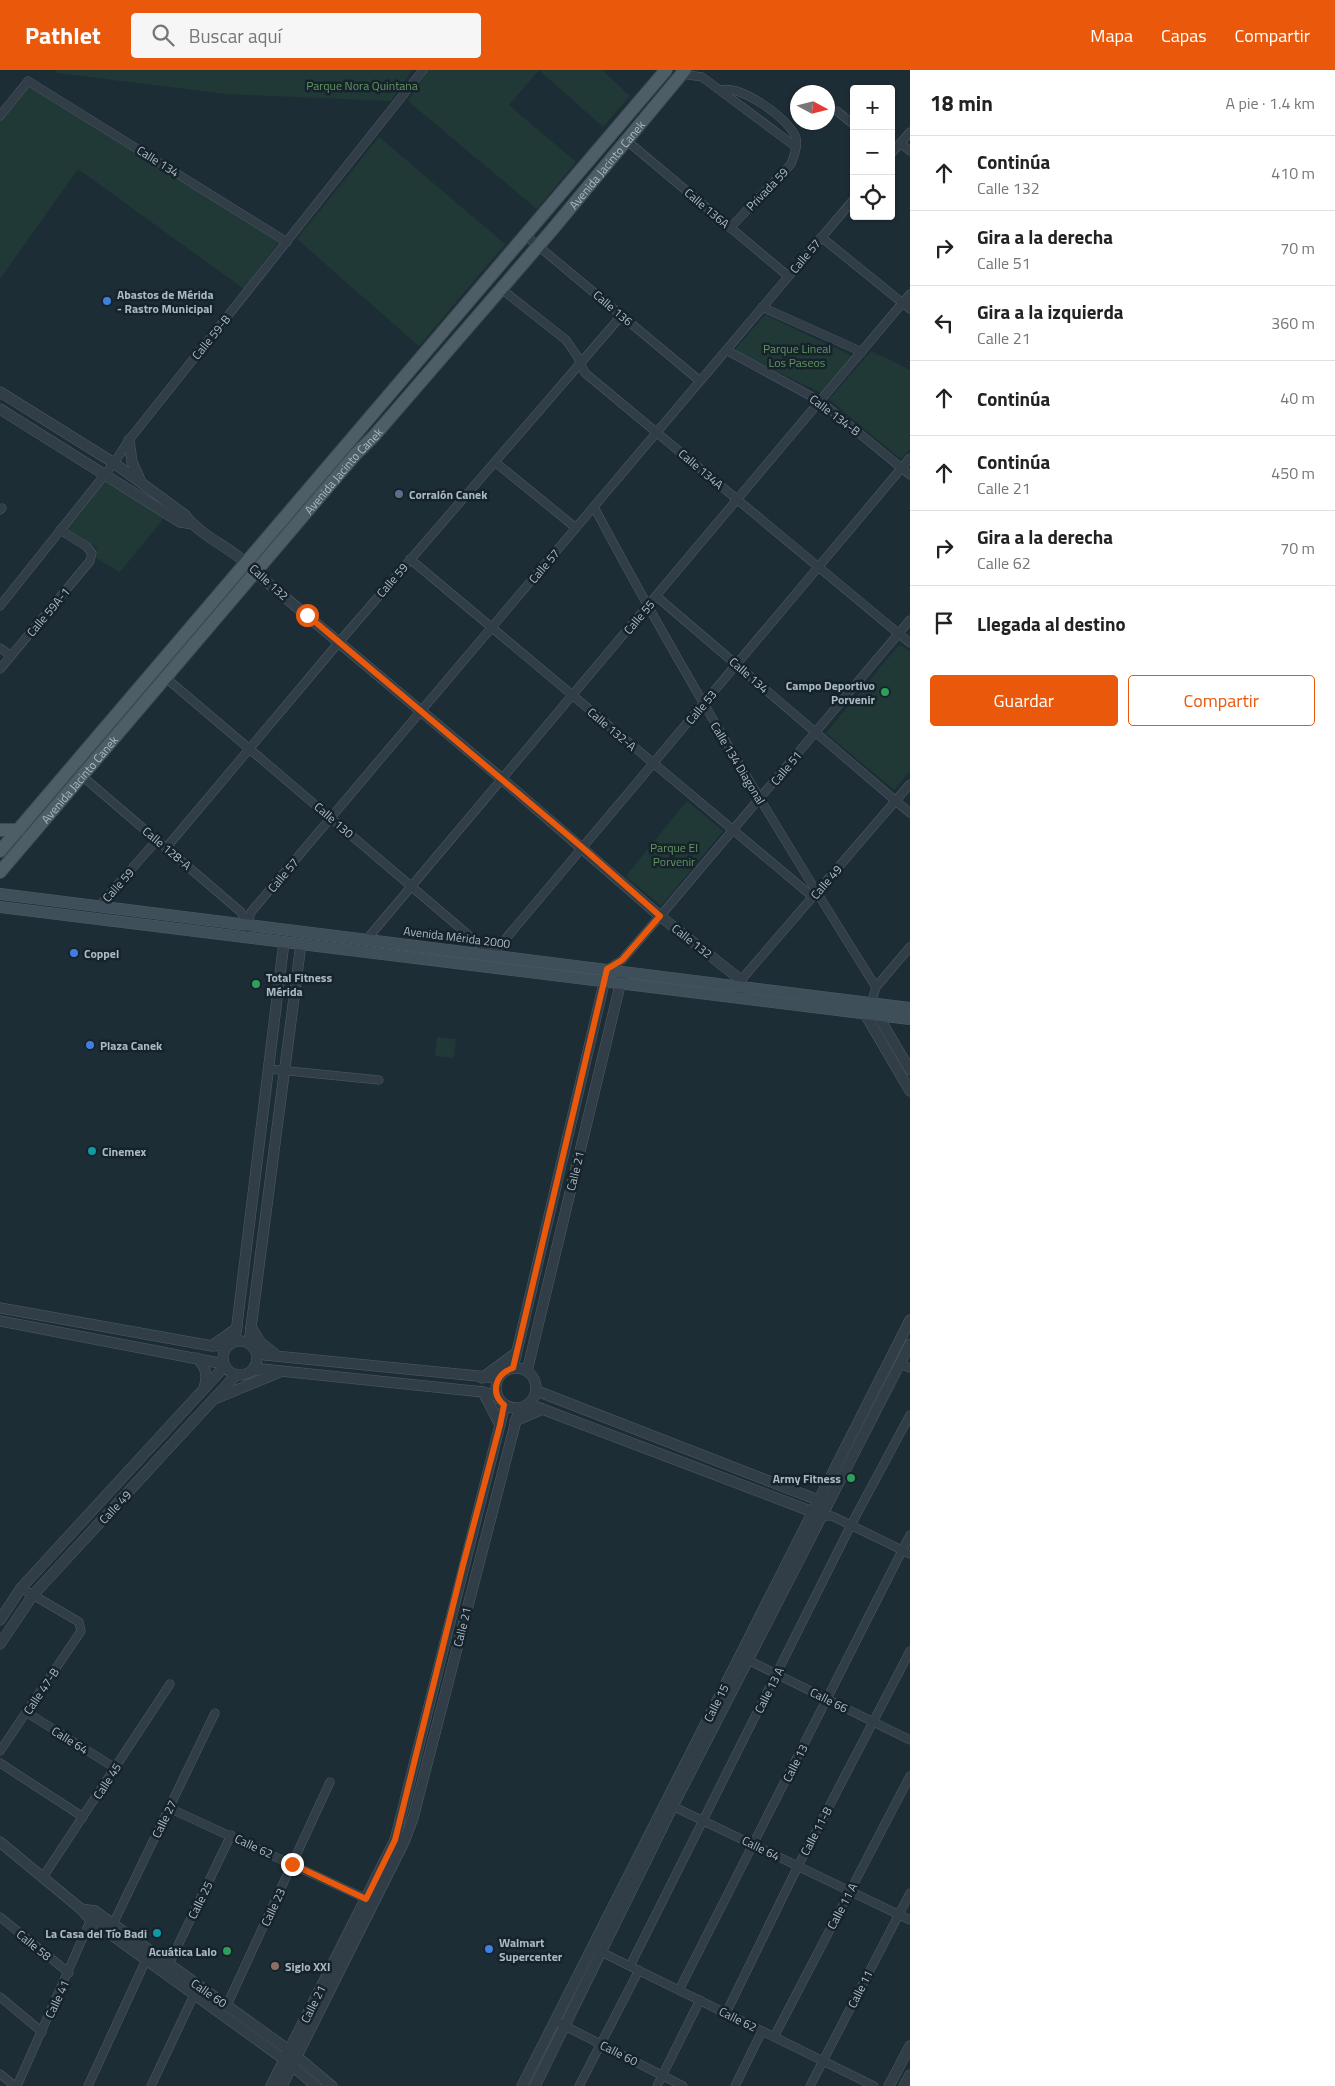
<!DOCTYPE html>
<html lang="es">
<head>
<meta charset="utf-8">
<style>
	body { margin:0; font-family:"Titillium Web",sans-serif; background:#f6f6f6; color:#222 }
	.controls { position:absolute; right:15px; top:15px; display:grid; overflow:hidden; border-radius:5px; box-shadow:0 1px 4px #0004 }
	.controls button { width:45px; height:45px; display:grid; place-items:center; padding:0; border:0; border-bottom:1px solid #e0e0e0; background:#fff; color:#222; font:25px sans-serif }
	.compass { position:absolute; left:790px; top:15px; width:45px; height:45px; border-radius:50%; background:#fff; box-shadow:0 1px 4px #0004; rotate:97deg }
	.stop { position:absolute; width:15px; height:15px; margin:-11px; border:4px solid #ea580c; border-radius:50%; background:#fff }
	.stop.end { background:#ea580c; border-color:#fff; box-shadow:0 1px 5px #0008 }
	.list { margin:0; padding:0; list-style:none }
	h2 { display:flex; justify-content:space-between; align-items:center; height:65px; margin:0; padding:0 20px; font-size:21px }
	h2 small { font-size:16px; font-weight:400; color:#767676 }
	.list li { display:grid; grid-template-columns:32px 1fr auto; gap:15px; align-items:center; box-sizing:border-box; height:75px; padding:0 20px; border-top:1px solid #e0e0e0 }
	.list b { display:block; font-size:19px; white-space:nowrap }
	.list p { margin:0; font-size:16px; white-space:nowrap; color:#767676 }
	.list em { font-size:16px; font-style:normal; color:#767676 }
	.actions { display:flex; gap:10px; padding:15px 20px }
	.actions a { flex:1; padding:11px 0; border:1px solid #ea580c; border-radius:5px; text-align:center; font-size:18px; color:#ea580c }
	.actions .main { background:#ea580c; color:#fff }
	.icon { flex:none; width:28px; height:28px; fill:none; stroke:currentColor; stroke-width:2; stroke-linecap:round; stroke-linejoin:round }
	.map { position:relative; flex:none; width:910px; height:2016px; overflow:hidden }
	header { display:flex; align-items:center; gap:30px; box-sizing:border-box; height:70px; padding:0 25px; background:#ea580c; color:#fff }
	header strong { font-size:24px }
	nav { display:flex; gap:28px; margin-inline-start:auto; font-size:18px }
	.search { width:350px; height:45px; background:#f6f6f6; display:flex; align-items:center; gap:12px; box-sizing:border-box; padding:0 18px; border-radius:5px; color:#767676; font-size:19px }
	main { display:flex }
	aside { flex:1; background:#fff }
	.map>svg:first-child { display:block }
</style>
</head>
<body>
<header>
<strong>Pathlet</strong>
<div class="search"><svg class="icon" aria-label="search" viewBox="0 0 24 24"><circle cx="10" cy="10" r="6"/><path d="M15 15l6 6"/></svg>Buscar aquí</div>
<nav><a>Mapa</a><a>Capas</a><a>Compartir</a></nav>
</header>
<main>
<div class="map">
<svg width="910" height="2016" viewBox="0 0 910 2016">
	<rect width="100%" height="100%" fill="#1d2d36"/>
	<!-- green -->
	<g fill="#203936">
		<path d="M56,0H412L391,31L226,24L56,3Z"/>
		<path d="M428,0H602L630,26L603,57L539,0L509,35L576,92L537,139L408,31Z"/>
		<path d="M28,11L282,168L244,219L78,99L0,209V46Z"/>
		<path d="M379,67L505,174L419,276L297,169Z"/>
		<path d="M765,245L855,287L824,324L737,283L736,278Z"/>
		<path d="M871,281L910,300V379L902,388L898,387L829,329Z"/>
		<path d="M103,410L164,448L120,502L96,488L97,478L65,458Z"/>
		<path d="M898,576H902L910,582V701L894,720L826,663Z"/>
		<path d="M687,731L723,761L661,836L626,806Z"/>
		<path d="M437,967L456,969L454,988L435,986Z"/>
	</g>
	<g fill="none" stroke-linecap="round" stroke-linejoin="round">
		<defs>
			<g id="minor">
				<path d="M681,4L702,7L796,77"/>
				<path d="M721,20C740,14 790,49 796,68C798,76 794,86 791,94L730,158"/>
				<path d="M837,41L854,55"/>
				<path d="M0,46L28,11L287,172"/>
				<path d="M626,70L788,206"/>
				<path d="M900,73L910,81"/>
				<path d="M891,84L910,62"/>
				<path d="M525,165L700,311"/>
				<path d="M821,167L910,239"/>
				<path d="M500,218L566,270L577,286L585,303L910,573"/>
				<path d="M762,237L862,282"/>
				<path d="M726,280L820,331L910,405"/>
				<path d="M495,392L576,458"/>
				<path d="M594,437C681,601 777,760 876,917"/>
				<path d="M0,440L2,438"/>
				<path d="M410,489L813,827"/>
				<path d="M656,526L910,743"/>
				<path d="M0,536L114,393L129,370L423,0"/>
				<path d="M0,578L11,586"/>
				<path d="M0,599L90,491L92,483L86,476L60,460"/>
				<path d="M166,608L492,885"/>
				<path d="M82,706L241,842L247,854"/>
				<path d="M166,778L340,571L622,245"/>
				<path d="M99,836L157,770"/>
				<path d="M247,858L251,842L854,129"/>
				<path d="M367,869L910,224"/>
				<path d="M492,885L910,388"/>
				<path d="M607,899L622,890L662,844L910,550"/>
				<path d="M741,910L910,714"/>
				<path d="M871,934L876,917L910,877"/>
				<path d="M269,999L379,1010"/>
				<path d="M900,1294L910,1298"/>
				<path d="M823,1446H832L910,1484"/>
				<path d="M748,1590L910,1670"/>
				<path d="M26,1642L115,1698"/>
				<path d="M0,1681L81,1561L79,1552L21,1518"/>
				<path d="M0,1693L83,1747"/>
				<path d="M668,1734L910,1850"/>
				<path d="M169,1738L369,1830"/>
				<path d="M43,1807L170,1614"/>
				<path d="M0,1847L69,1903"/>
				<path d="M113,1854L215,1643"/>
				<path d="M601,1882L874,2016"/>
				<path d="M169,1894L231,1765"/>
				<path d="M630,1896L851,1455L910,1345"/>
				<path d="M679,1920L910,1465"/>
				<path d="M0,1927L42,1962"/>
				<path d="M227,1935L330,1712"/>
				<path d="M726,1943L798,1796L910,1581"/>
				<path d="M555,1951L683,2016"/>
				<path d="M774,1967L910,1706"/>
				<path d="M0,2004L15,2016"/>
				<path d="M17,2016L92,1847"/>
				<path d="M88,2016L146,1890"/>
				<path d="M151,2016L194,1925"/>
				<path d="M579,2016L639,1900"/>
				<path d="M657,2016L700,1930"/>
				<path d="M735,2016L762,1961"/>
				<path d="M810,2016L910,1823"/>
			</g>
			<g id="tertiary">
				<path d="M0,322L114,393L185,445C203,469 236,479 256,503L502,709L660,846L741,910L740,923"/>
				<path d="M0,339L180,452L193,454"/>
				<path d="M129,370L132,392L141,412"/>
				<path d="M865,944L910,1021"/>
				<path d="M878,946L910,1000"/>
				<path d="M0,1238L212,1276L228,1275"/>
				<path d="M0,1251L224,1294"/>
				<path d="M251,1257L260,1272L275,1284"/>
				<circle cx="240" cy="1288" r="17"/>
				<path d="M235,1271L284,872"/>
				<path d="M249,1273L301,874"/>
				<path d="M213,1275L237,1258"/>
				<path d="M254,1278L265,1285L498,1308"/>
				<path d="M197,1288C206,1297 208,1305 204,1318"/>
				<circle cx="516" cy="1318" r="20"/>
				<path d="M513,1298L606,905"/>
				<path d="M252,1301L262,1299L483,1322L497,1326"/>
				<path d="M527,1301L622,907"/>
				<path d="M482,1308L516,1283"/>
				<path d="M537,1321L818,1430L823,1434"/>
				<path d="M483,1322L500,1355"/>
				<path d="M217,1328L280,1302"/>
				<path d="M529,1334L818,1444"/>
				<path d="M515,1351L543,1339"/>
				<path d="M0,1550L21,1518L225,1296"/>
				<path d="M0,1574L33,1525L236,1305"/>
				<path d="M0,1772L81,1839L91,1850L285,1990L316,2016"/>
				<path d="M81,1839L95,1841L113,1854L290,1981L332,2016"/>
				<path d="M271,2016L395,1770L505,1335"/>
				<path d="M282,2016L404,1772L413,1748L519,1339"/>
				<path d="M522,2016L910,1250"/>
				<path d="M535,2016L673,1736L910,1274"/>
				<path d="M889,2016L910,1976"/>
				<path d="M904,2016L910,2005"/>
			</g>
			<g id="secondary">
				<path d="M0,824L910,938"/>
				<path d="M0,837L910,949"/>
			</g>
			<g id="primary">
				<path d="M0,760H19"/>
				<path d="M0,781L666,0"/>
				<path id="s1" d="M0,802L355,385L374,366L552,160L685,0"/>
			</g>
		</defs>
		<!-- minor casing -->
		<use href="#minor" stroke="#4e5c65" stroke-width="9"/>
		<!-- tertiary casing -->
		<use href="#tertiary" stroke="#4e5c65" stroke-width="11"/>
		<!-- secondary casing -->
		<use href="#secondary" stroke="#4e5c65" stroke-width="12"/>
		<!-- primary casing -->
		<use href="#primary" stroke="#3d4a53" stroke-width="14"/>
		<!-- minor -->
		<use href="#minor" stroke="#313e47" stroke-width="8"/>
		<!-- tertiary -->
		<use href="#tertiary" stroke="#313e47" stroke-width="10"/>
		<!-- secondary -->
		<use href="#secondary" stroke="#3e4f5a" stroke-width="11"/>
		<!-- primary -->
		<use href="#primary" stroke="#4e5e67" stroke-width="12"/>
	</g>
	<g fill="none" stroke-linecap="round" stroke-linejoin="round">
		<!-- route -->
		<path stroke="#ea580c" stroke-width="6" d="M292,1794L366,1829L395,1770L463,1495L500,1355L504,1335C490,1323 495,1304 513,1298L607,899L622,890L660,846L583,778L307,545"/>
	</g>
	<!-- markers -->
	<g fill="#3f7fe0" stroke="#17232b" stroke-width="2">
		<circle cx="107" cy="231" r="5"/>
		<circle cx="74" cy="883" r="5"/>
		<circle cx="90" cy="975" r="5"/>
		<circle cx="489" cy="1879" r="5"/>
	</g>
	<circle fill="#5c6f8a" stroke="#17232b" stroke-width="2" cx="399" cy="424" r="5"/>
	<g fill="#2e9e5b" stroke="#17232b" stroke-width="2">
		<circle cx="885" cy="622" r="5"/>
		<circle cx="256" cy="914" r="5"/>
		<circle cx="851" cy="1408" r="5"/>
		<circle cx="227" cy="1881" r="5"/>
	</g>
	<g fill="#0f9aa8" stroke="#17232b" stroke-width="2">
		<circle cx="92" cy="1081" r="5"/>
		<circle cx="157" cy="1863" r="5"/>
	</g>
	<circle fill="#8d6e63" stroke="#17232b" stroke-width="2" cx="275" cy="1896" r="5"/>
	<g text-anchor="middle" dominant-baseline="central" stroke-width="5" stroke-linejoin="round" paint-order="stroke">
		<!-- park labels -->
		<g font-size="12" fill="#619562" stroke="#17232b">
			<text x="362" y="15">Parque Nora Quintana</text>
			<text x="797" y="278">Parque Lineal<tspan x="797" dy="14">Los Paseos</tspan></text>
			<text x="674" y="777">Parque El<tspan x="674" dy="14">Porvenir</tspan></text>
		</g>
		<!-- street labels -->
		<g font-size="12" fill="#aabac4" stroke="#17232b">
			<text transform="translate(158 91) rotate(32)">Calle 134</text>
			<text stroke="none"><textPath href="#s1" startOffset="932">Avenida Jacinto Canek</textPath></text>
			<text transform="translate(767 119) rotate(-46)">Privada 59</text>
			<text transform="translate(707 138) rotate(40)">Calle 136A</text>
			<text transform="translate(805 186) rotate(-50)">Calle 57</text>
			<text transform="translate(613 238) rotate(40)">Calle 136</text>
			<text transform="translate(211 267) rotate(-51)">Calle 59-B</text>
			<text transform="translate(835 345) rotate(37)">Calle 134-B</text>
			<text transform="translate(701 399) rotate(40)">Calle 134A</text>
			<text stroke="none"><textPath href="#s1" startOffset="528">Avenida Jacinto Canek</textPath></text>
			<text transform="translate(544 496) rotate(-50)">Calle 57</text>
			<text transform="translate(392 510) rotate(-49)">Calle 59</text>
			<text transform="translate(269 512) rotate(42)">Calle 132</text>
			<text transform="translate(48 542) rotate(-50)">Calle 59A-1</text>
			<text transform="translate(639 547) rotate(-50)">Calle 55</text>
			<text transform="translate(749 605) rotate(41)">Calle 134</text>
			<text transform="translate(701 637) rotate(-50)">Calle 53</text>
			<text transform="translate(612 659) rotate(40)">Calle 132-A</text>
			<text transform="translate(738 693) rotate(59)">Calle 134 Diagonal</text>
			<text transform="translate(786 698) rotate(-50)">Calle 51</text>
			<text stroke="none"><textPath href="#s1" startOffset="122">Avenida Jacinto Canek</textPath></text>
			<text transform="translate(334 750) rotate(41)">Calle 130</text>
			<text transform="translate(167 778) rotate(40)">Calle 128-A</text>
			<text transform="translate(283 805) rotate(-50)">Calle 57</text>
			<text transform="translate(826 812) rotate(-49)">Calle 49</text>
			<text transform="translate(118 815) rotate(-48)">Calle 59</text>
			<text transform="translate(457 867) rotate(7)">Avenida Mérida 2000</text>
			<text transform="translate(692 871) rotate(38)">Calle 132</text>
			<text transform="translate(575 1101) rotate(-76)">Calle 21</text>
			<text transform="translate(115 1437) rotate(-47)">Calle 49</text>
			<text transform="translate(462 1557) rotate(-76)">Calle 21</text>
			<text transform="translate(769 1620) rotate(-63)">Calle 13 A</text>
			<text transform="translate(41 1621) rotate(-56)">Calle 47-B</text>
			<text transform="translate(829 1630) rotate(27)">Calle 66</text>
			<text transform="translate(716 1633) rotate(-63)">Calle 15</text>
			<text transform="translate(70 1670) rotate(32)">Calle 64</text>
			<text transform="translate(795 1693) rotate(-63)">Calle 13</text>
			<text transform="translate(107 1711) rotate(-57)">Calle 45</text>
			<text transform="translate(164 1749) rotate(-64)">Calle 27</text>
			<text transform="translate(816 1761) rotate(-62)">Calle 11-B</text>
			<text transform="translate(254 1776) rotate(25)">Calle 62</text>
			<text transform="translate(761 1778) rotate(26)">Calle 64</text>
			<text transform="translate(200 1830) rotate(-64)">Calle 25</text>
			<text transform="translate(842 1836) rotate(-62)">Calle 11 A</text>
			<text transform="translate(273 1837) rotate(-65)">Calle 23</text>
			<text transform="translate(34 1875) rotate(39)">Calle 58</text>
			<text transform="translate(860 1919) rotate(-63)">Calle 11</text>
			<text transform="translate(209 1923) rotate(35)">Calle 60</text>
			<text transform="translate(57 1929) rotate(-65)">Calle 41</text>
			<text transform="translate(313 1934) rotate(-63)">Calle 21</text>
			<text transform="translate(738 1949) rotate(26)">Calle 62</text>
			<text transform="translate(619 1983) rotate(27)">Calle 60</text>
		</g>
		<!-- poi labels -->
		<g font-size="12" font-weight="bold" fill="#aabac4" stroke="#17232b" text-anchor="start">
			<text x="117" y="224">Abastos de Mérida<tspan x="117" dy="14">- Rastro Municipal</tspan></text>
			<text x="409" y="424">Corralón Canek</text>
			<text x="875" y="615" text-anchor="end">Campo Deportivo<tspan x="875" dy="14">Porvenir</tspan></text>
			<text x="84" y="883">Coppel</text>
			<text x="266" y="907">Total Fitness<tspan x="266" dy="14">Mérida</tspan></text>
			<text x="100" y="975">Plaza Canek</text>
			<text x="102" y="1081">Cinemex</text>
			<text x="841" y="1408" text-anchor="end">Army Fitness</text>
			<text x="147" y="1863" text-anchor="end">La Casa del Tío Badi</text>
			<text x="499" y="1872">Walmart<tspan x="499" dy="14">Supercenter</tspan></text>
			<text x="217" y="1881" text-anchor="end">Acuática Lalo</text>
			<text x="285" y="1896">Siglo XXI</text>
		</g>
	</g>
</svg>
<div class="controls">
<button>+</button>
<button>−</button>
<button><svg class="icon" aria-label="locate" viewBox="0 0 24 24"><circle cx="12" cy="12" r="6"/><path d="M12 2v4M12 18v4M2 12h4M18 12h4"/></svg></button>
</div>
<svg class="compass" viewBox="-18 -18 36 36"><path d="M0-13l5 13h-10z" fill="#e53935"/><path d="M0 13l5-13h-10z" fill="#767676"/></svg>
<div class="stop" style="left:307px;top:545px"></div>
<div class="stop end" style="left:292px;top:1794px"></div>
</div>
<aside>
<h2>18 min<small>A pie · 1.4 km</small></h2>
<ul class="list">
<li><svg class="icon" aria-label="ahead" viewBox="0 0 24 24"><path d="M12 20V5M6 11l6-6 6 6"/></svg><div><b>Continúa</b><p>Calle 132</p></div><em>410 m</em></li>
<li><svg class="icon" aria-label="right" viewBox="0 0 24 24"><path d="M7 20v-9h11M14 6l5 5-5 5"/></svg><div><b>Gira a la derecha</b><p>Calle 51</p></div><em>70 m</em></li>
<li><svg class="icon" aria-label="left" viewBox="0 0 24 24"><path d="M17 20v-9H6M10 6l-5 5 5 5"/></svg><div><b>Gira a la izquierda</b><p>Calle 21</p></div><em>360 m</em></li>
<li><svg class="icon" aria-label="ahead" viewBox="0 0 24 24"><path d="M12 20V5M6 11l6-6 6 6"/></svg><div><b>Continúa</b></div><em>40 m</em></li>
<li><svg class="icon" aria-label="ahead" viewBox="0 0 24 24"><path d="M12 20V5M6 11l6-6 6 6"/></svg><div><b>Continúa</b><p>Calle 21</p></div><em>450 m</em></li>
<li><svg class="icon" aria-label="right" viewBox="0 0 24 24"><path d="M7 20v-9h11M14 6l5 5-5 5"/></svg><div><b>Gira a la derecha</b><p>Calle 62</p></div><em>70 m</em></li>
<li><svg class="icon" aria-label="arrive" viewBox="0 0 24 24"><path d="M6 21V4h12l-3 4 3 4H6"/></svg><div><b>Llegada al destino</b></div></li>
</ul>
<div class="actions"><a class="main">Guardar</a><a>Compartir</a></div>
</aside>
</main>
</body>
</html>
